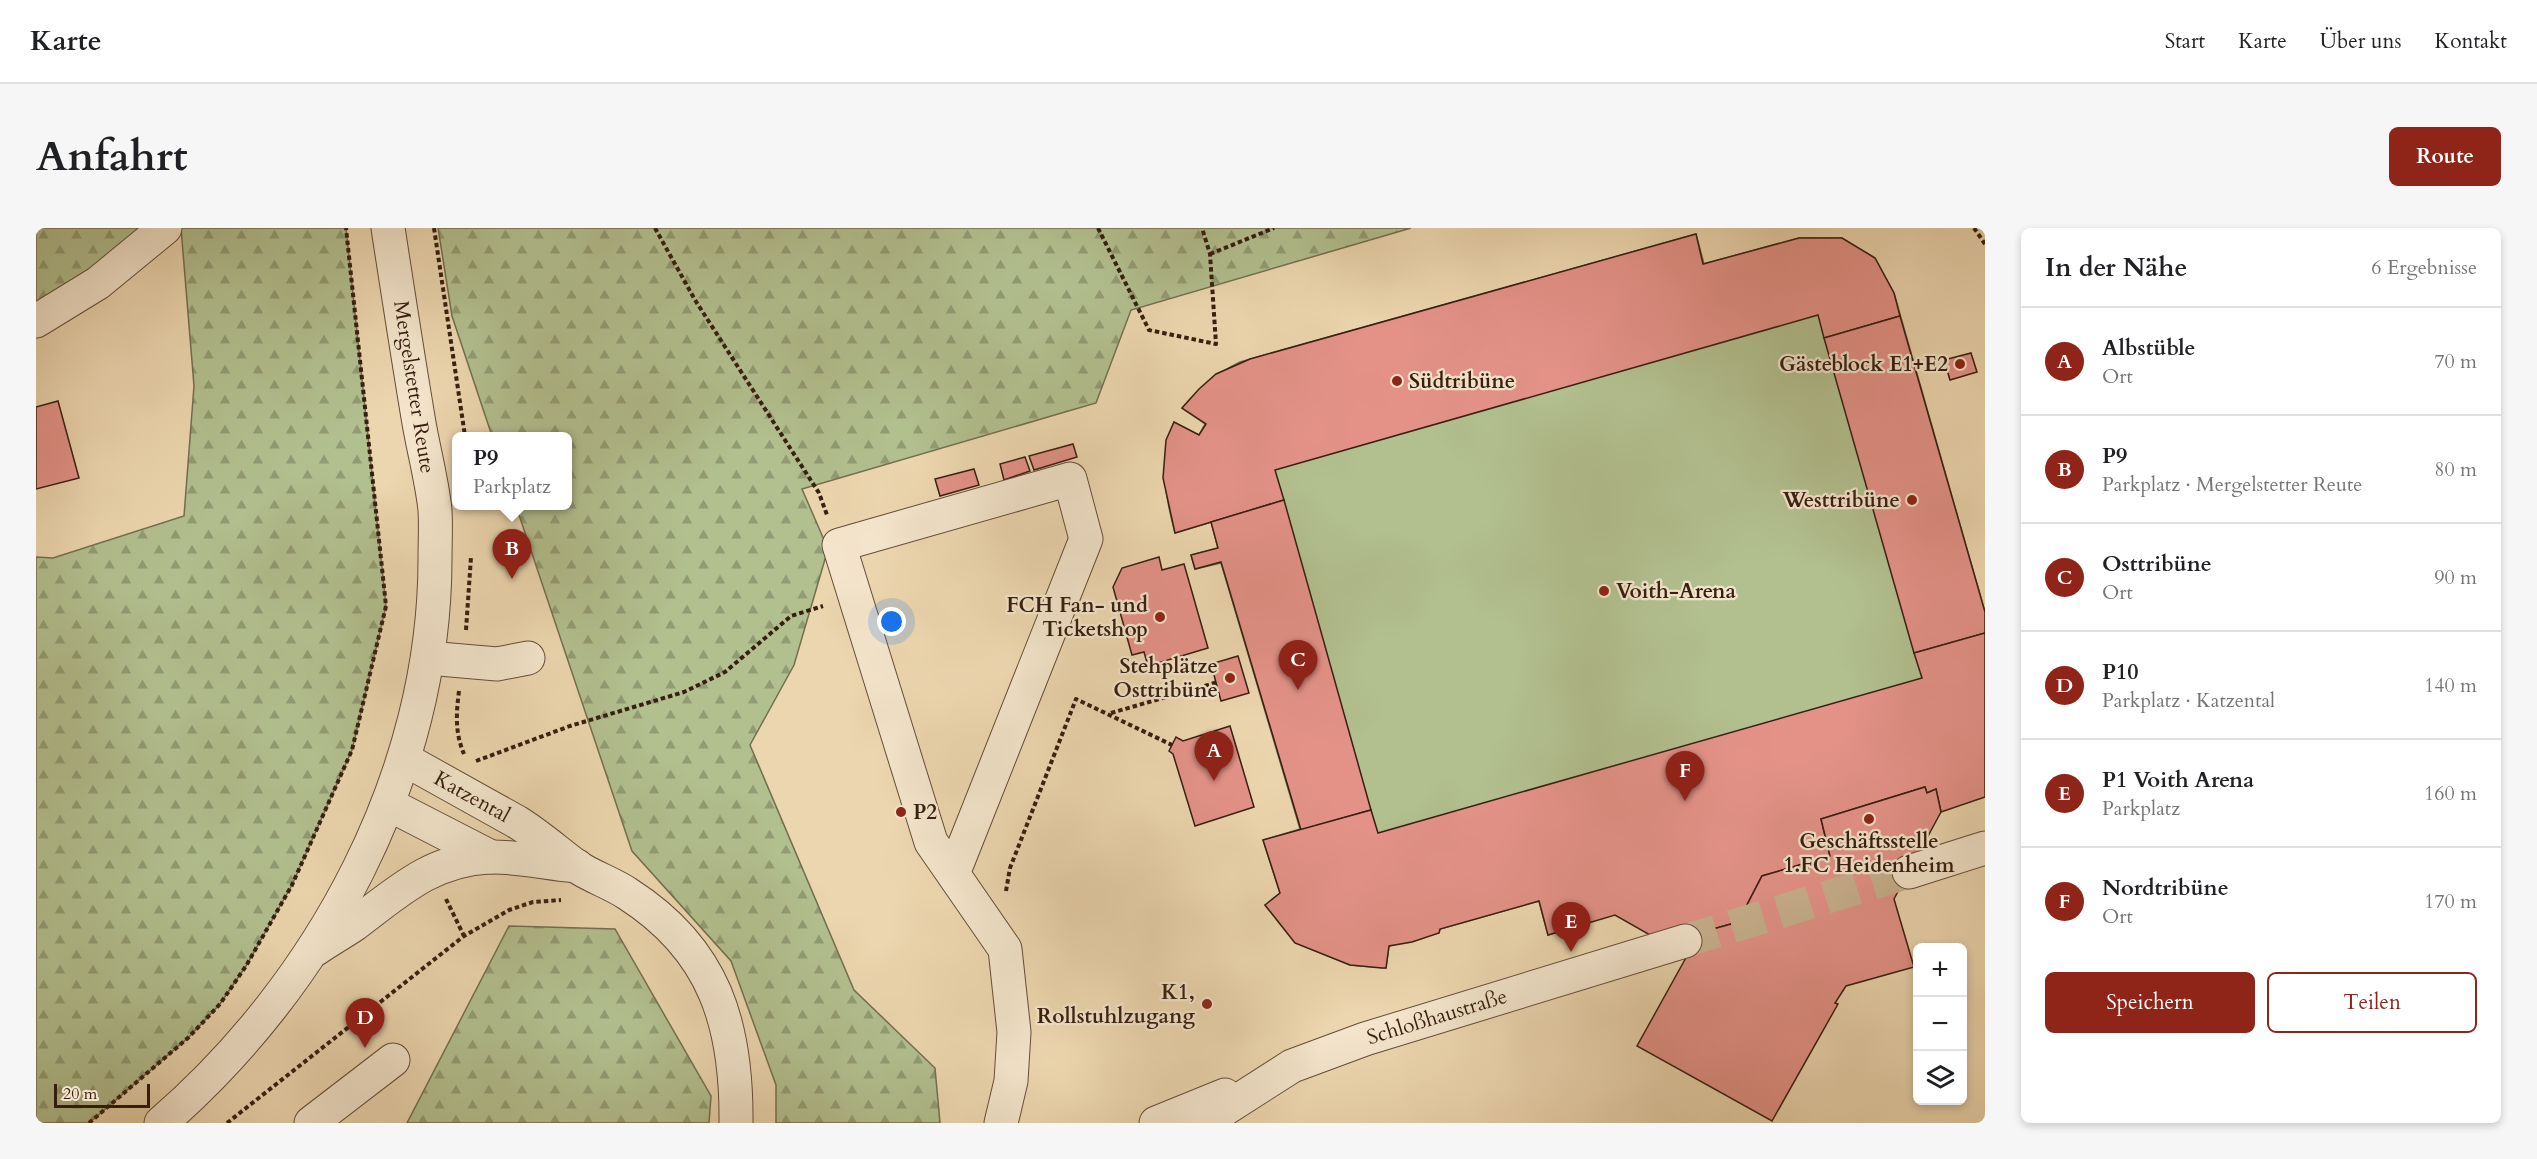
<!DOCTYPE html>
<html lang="de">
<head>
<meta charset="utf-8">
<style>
	body { margin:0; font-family:Cardo,serif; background:#f6f6f6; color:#202124 }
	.controls { position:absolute; right:18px; bottom:18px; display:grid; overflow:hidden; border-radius:9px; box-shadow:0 3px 9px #0003 }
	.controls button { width:54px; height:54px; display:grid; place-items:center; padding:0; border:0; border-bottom:2px solid #e0e0e0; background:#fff; color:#202124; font:30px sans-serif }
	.scale { position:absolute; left:18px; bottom:15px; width:96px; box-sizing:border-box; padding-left:6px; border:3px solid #371e10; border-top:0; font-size:16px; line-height:21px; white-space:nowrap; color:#371e10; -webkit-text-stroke:4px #f3e4cb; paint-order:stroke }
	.you { position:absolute; left:856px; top:394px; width:21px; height:21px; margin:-15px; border:4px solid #fff; border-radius:50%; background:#1a73e8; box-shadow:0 0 0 9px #1a73e833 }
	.badge { display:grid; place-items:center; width:39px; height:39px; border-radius:50%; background:#8f2418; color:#fff; font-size:20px; font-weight:700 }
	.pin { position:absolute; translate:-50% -50px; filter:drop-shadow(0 2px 3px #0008) }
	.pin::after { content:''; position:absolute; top:32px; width:21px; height:18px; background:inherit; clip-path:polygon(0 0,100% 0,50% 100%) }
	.popup { position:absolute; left:416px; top:204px; width:120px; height:78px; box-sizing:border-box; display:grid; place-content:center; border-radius:9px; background:#fff; filter:drop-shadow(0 2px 4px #0005); font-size:20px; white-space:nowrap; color:#757577 }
	.popup b { font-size:22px; color:#202124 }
	.popup::after { content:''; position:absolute; left:50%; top:100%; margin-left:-12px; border:12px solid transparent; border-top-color:#fff }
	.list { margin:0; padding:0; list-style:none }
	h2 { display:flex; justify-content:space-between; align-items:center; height:78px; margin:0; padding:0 24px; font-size:26px }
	h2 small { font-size:20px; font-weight:400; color:#757577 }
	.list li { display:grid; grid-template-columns:39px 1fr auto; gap:18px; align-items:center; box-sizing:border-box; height:108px; padding:0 24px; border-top:2px solid #e0e0e0 }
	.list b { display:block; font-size:22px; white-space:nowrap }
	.list p { margin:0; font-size:20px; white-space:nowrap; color:#757577 }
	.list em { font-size:20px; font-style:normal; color:#757577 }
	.actions { display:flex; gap:12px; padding:18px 24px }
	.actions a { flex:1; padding:14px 0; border:2px solid #8f2418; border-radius:9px; text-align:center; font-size:21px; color:#8f2418 }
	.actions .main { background:#8f2418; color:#fff }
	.icon { flex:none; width:33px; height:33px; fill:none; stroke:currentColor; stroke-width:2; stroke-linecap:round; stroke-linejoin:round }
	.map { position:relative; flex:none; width:1949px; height:895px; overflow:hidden; border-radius:9px }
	header { display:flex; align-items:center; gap:36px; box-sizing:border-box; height:84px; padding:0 30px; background:#fff; border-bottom:2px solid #e0e0e0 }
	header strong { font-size:28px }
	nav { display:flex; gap:33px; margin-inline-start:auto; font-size:21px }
	.intro { display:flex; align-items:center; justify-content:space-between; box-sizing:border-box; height:144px; padding:0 36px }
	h1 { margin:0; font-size:42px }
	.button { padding:15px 27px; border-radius:9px; background:#8f2418; color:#fff; font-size:21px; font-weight:700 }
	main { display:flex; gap:36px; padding:0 36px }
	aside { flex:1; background:#fff; border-radius:9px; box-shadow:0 3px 9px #0003 }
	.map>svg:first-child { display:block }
</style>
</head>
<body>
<header>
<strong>Karte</strong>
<nav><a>Start</a><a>Karte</a><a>Über uns</a><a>Kontakt</a></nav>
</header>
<div class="intro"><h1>Anfahrt</h1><a class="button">Route</a></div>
<main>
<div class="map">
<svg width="1949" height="895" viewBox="0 0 1949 895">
	<defs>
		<pattern id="forest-firs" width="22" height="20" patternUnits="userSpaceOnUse" patternTransform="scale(1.5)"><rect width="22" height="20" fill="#b2bf8f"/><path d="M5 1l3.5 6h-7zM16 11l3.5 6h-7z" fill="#929b73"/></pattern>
	</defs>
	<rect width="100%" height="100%" fill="#ecd6af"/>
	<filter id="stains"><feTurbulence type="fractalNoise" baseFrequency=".00333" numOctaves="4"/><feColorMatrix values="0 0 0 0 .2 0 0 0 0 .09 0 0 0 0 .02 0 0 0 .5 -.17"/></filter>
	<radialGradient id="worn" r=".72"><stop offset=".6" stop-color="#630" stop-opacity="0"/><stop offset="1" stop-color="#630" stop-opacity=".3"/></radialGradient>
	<!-- grass -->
	<path fill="#b2bf8f" stroke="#746e50" stroke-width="1.5" d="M1660,6L1668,36L1763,10H1806L1839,30L1858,65L1949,384V569L1512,707L1503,673L1404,701L1403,705L1353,718L1350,740L1314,737L1259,715L1229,677L1244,665L1227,612L1264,601L1185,335L1159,341L1155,327L1182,320L1175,294L1139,305C1129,267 1122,231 1138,194L1163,207L1169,196L1146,180C1164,159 1180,146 1204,134Z"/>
	<!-- forest -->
	<g fill="url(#forest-firs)" stroke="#746e50" stroke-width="1.5">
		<path d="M0,0H144L0,96Z"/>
		<path d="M145,0H310L350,378L316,522L256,657L210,738L184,776L153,809L53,895H0V329L17,330L148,288L158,158Z"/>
		<path d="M402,0H1375L1095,82L1060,175L766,261L792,321L758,437L714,517L818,762L899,840L904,895H740V857L695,733L596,623L480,278H532V208H456L416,88Z"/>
		<path d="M473,698L579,701L675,868L673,895H371Z"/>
	</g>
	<!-- building -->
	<g fill="#e49288" stroke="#371e10" stroke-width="1.5">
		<path d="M1660,6L1667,36L1763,10H1806L1839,30L1858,65L1864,88L1788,110L1782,87L1239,242L1248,272L1139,305L1127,250L1130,212L1138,194L1163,207L1170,196L1146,180L1163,161L1180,146L1214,131Z"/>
		<path d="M1864,88L1949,384V405L1878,425L1788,110Z"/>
		<path d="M1935,125L1941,144L1914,152L1908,132Z"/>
		<path d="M22,173L43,250L0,261V179Z"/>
		<path d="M1037,216L1041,229L998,242L993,228Z"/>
		<path d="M989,229L994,243L968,252L964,236Z"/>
		<path d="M938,241L943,257L904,268L899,251Z"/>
		<path d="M1248,272L1335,582L1265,602L1185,334L1159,341L1155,327L1182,320L1175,294Z"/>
		<path d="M1123,329L1126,342L1148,336L1172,420L1112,438L1108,424L1096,427L1077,359L1086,340Z"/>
		<path d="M1949,405V569L1905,584L1900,561L1891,565L1889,559L1785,591L1794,628L1726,648L1702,694L1628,715L1579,687L1512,707L1503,673L1404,701L1403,705L1376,714L1353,718L1350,740H1346L1314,737L1259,715L1229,677L1244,665L1227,612L1335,582L1342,605L1886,450L1878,425Z"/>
		<path d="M1202,428L1213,465L1185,473L1175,436Z"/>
		<path d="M1194,498L1218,579L1159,598L1137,526L1133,523L1140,509L1147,513Z"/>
		<path d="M1889,559L1891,565L1900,561L1905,584L1858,671L1878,739L1810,758L1799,775L1802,776L1736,893L1601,818L1652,726L1648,709L1702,694L1726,648L1794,628L1785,591Z"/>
	</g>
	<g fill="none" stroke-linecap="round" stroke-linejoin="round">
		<!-- minor-tunnel -->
		<path stroke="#c8b18f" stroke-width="33" stroke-dasharray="33 16" stroke-linecap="butt" d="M1649,713L1873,644"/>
		<defs>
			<g id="minor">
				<path d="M0,93L62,55L129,0"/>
				<path d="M392,430L461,436L492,430"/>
				<path d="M368,531L481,594C502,607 520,623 540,638C556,649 576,655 592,666C679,722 701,797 700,895"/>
				<path d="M352,576L455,629"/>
				<path d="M1873,644L1949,620"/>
				<path d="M917,646L1050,311L1034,251L803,317L895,614L969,721L978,804L975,853L965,895"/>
				<path d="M280,721C293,712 306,705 319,696C363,663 395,632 453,629C482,628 512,636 541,638"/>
				<path d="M125,895C286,756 399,546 399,331C399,315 400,298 399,282C396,253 388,224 383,195C372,130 362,65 352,0"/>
				<path d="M275,895L357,832"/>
				<path d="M1120,895L1189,867"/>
				<path d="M1167,895L1256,838L1329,811L1649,713"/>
			</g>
		</defs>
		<!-- minor casing -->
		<use href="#minor" stroke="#644c38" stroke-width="35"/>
		<!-- path -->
		<g stroke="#371e10" stroke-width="4" stroke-dasharray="4.5 3" stroke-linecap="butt">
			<path d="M398,0L429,208"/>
			<path d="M619,0L659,72L783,265L791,287"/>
			<path d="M1062,0L1113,102L1180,116L1174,26L1166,0"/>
			<path d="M1938,0L1949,16"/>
			<path d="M1174,26L1238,0"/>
			<path d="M430,402L435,329"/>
			<path d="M423,463C420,486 419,505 428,526"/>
			<path d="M1075,485L1182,454"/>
			<path d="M440,533L534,498L648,464L689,444L755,388L787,378"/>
			<path d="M970,663L974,640L1040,471L1136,517"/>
			<path d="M410,671L428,708"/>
			<path d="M53,895L153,809L184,776L210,738L256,657L316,522L350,378L310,0"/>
			<path d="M191,895L428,708L473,682L497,674L525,672"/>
		</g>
		<!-- minor -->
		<use href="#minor" stroke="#f3e4cb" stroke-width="33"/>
	</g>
	<!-- markers -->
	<g fill="#8f2418" stroke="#f3e4cb" stroke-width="2">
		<circle cx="1924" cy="136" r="6"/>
		<circle cx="1361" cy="153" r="6"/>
		<circle cx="1876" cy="272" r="6"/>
		<circle cx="1568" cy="363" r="6"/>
		<circle cx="1124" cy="389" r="6"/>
		<circle cx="1194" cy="450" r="6"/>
		<circle cx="865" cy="584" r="6"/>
		<circle cx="1833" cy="591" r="6"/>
		<circle cx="1171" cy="776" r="6"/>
	</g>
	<g text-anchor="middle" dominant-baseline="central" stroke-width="4.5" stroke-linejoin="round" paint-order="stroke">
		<!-- poi labels -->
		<g font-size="21" font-weight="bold" fill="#371e10" stroke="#f3e4cb" text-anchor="end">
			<text x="1912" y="136">Gästeblock E1+E2</text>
			<text x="1373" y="153" text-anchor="start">Südtribüne</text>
			<text x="1864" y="272">Westtribüne</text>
			<text x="1580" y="363" text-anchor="start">Voith-Arena</text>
			<text x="1112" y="377">FCH Fan- und<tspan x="1112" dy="24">Ticketshop</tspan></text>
			<text x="1182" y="438">Stehplätze<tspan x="1182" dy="24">Osttribüne</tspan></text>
			<text x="877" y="584" text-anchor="start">P2</text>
			<text x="1833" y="613" text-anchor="middle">Geschäftsstelle<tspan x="1833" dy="24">1.FC Heidenheim</tspan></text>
			<text x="1159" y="764">K1,<tspan x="1159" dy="24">Rollstuhlzugang</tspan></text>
		</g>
		<!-- street labels -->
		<g font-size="21" fill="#371e10" stroke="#f3e4cb">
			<text transform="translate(378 159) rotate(81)">Mergelstetter Reute</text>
			<text transform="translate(436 569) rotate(29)">Katzental</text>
			<text transform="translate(1401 789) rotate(-17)">Schloßhaustraße</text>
		</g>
	</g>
	<rect width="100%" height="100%" filter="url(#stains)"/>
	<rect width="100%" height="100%" fill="url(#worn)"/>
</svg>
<div class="controls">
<button>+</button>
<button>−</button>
<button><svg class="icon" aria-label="layers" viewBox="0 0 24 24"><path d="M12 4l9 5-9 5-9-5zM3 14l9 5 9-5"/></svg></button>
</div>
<div class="scale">20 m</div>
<div class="you"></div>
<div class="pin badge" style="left:1178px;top:553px">A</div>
<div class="pin badge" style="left:476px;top:351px">B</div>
<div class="popup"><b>P9</b>Parkplatz</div>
<div class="pin badge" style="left:1262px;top:462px">C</div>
<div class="pin badge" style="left:329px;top:820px">D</div>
<div class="pin badge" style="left:1535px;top:724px">E</div>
<div class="pin badge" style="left:1649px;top:573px">F</div>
</div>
<aside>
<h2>In der Nähe<small>6 Ergebnisse</small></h2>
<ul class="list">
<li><span class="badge">A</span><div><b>Albstüble</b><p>Ort</p></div><em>70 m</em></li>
<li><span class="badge">B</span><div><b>P9</b><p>Parkplatz · Mergelstetter Reute</p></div><em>80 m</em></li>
<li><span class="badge">C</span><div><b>Osttribüne</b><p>Ort</p></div><em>90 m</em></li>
<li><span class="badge">D</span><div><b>P10</b><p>Parkplatz · Katzental</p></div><em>140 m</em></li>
<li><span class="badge">E</span><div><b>P1 Voith Arena</b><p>Parkplatz</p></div><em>160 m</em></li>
<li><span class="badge">F</span><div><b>Nordtribüne</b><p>Ort</p></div><em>170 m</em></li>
</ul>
<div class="actions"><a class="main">Speichern</a><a>Teilen</a></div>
</aside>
</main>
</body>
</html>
